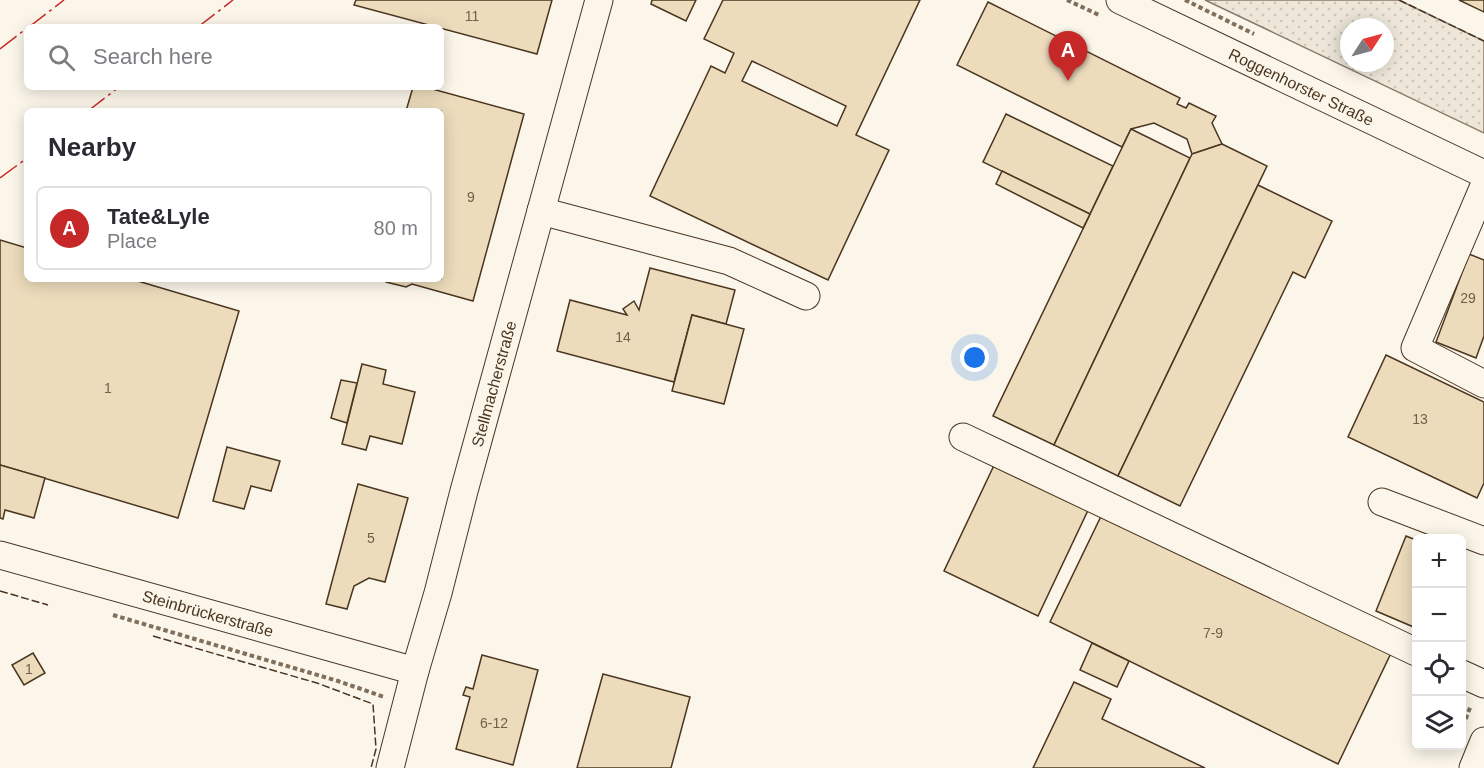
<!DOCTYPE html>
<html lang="en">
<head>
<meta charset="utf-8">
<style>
	body { margin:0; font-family:Arial,sans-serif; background:#f7f7f7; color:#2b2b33 }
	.controls { position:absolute; right:18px; bottom:18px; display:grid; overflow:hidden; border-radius:9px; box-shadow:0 3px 15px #0003 }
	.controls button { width:54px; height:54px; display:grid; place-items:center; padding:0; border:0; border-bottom:2px solid #e1e1e2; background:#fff; color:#2b2b33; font:30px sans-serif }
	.compass { position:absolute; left:1340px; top:18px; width:54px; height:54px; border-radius:50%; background:#fff; box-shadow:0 3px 15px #0003; rotate:54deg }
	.you { position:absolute; left:975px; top:358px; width:21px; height:21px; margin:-15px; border:4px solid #fff; border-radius:50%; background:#1a73e8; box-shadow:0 0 0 9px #1a73e833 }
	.badge { display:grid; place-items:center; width:39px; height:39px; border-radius:50%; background:#c62828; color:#fff; font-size:20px; font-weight:700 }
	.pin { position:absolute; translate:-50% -50px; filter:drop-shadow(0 2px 3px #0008) }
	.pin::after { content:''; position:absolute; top:32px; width:21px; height:18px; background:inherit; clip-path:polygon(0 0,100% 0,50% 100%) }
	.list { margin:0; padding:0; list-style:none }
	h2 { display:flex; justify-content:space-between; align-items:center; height:78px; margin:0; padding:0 24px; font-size:26px }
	h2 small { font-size:20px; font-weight:400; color:#7c7c81 }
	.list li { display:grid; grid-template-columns:39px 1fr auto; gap:18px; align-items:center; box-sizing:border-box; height:84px; margin:0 12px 12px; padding:0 12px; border:2px solid #e1e1e2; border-radius:9px }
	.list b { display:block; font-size:22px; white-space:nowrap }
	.list p { margin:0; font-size:20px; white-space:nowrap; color:#7c7c81 }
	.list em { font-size:20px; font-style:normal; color:#7c7c81 }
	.icon { flex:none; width:33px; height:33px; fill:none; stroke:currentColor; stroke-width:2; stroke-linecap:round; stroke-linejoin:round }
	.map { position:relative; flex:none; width:1484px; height:768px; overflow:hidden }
	.search { position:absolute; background:#fff; box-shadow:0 3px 15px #0003; left:24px; top:24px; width:420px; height:66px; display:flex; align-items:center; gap:15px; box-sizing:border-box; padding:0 21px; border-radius:9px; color:#7c7c81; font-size:22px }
	.panel { position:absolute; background:#fff; box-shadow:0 3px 15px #0003; left:24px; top:108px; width:420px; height:174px; border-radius:9px }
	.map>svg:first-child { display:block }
</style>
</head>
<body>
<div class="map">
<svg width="1484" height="768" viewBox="0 0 1484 768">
	<defs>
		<pattern id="grass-dots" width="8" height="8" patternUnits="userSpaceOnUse" patternTransform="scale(1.5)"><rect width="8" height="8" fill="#ede6d9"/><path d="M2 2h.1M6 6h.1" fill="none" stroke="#cdc6ba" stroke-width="1.8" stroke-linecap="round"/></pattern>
	</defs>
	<rect width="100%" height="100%" fill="#fbf6e9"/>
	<!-- grass -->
	<path fill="url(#grass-dots)" stroke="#887966" stroke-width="1.5" fill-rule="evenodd" d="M1205,0H1399L1484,41V133ZM1349,27H1385V63H1349Z"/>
	<!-- building -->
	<g fill="#ecdcbc" stroke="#4a3520" stroke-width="1.5" fill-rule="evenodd">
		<path d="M356,0H552L537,54L354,5Z"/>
		<path d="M652,0H696L686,21L651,4Z"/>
		<path d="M723,0H920L856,135L889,150L828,280L650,196L711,66L725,73L734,53L704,39ZM752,61L846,106L837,126L742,81Z"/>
		<path d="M1459,0H1484V12Z"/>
		<path d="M988,2L1180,98L1177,104L1186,108L1189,103L1216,116L1212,123L1222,144L1192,154L1187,139L1154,123L1131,129L1122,147L957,65Z"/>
		<path d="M413,87H425L524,114L473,301L412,284L406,287L386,282L384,279H441V111H406Z"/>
		<path d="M1006,114L1113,166L1090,214L983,162Z"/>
		<path d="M1131,129L1190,158L1054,445L993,416Z"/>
		<path d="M1222,144L1267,166L1118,476L1054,445L1192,154Z"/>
		<path d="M1002,171L1090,214L1083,228L996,184Z"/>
		<path d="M1258,185L1332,221L1305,278L1293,272L1180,506L1118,476Z"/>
		<path d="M0,240L27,248V279H131L239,311L178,518L0,465Z"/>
		<path d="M1469,254L1484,260V336L1476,358L1436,342Z"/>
		<path d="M650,268L735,290L726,324L692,315L674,382L557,351L570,300L627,315L623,309L634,301L639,310Z"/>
		<path d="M692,315L744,329L724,404L672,391Z"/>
		<path d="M1386,355L1484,402V483L1477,498L1348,437Z"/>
		<path d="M362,364L386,370L383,384L415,392L402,444L370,436L366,450L342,444Z"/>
		<path d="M341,380L357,383L347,423L331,418Z"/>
		<path d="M227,447L280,461L271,491L251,486L244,509L213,501Z"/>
		<path d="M997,459L1091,504L1038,616L944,571Z"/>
		<path d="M0,465L45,478L34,518L5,510L3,519L0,518Z"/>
		<path d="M358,484L408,498L385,582L369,578L354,586L347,609L326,604Z"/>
		<path d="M1105,508L1392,651L1338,764L1050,622Z"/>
		<path d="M1406,536L1416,540V628L1376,611Z"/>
		<path d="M1092,643L1129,661L1117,687L1080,670Z"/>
		<path d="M33,653L45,673L24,685L12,665Z"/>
		<path d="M482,655L538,670L513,765L456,749L470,697L463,695L466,687L473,689Z"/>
		<path d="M603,674L690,697L671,768H577Z"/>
		<path d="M1074,682L1111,699L1102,719L1205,768H1033Z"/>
	</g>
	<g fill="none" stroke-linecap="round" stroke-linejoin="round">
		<defs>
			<g id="minor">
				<path id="s1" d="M1120,0L1484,174"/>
				<path d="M1484,186L1415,348L1484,384"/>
				<path d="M541,211L729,261L806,296"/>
				<path d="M963,437L1416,652"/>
				<path d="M1382,502L1484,541"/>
				<path id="s2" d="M0,555L415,671"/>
				<path d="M1462,674L1484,684"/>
				<path id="s3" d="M390,768L415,671L438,593L464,491L599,0"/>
				<path d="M1473,768L1484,741"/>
			</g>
		</defs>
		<!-- minor casing -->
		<use href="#minor" stroke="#4a3520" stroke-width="29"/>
		<!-- path -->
		<g stroke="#7f6f5c" stroke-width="4" stroke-dasharray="4.5 3" stroke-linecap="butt">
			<path d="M1067,0L1099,15"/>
			<path d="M1185,0L1254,34"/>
			<path d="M113,615L338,681L384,697"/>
			<path d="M1463,726L1471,705"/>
		</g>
		<!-- minor -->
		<use href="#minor" stroke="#fbf6e9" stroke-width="27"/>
		<!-- fence -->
		<g stroke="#4a3520" stroke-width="1.5" stroke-dasharray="8 3" stroke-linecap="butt">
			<path d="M1399,0L1484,41"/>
			<path d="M0,591L48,605"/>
			<path d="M153,636L317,683L373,704L376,749L371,768"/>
		</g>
		<!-- power -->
		<g stroke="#c62828" stroke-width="1.5" stroke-dasharray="21 4.5 3 4.5" stroke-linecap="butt">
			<path d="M29,27L64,0"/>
			<path d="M198,27L233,0"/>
			<path d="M0,49L27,28"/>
			<path d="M88,111L119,87"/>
			<path d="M0,178L27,158"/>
		</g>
	</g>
	<g text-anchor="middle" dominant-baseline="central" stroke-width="4.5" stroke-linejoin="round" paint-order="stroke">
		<!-- number labels -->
		<g font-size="14" fill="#725f47">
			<text x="472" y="16">11</text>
			<text x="471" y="197">9</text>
			<text x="1468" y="298">29</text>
			<text x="623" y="337">14</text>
			<text x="108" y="388">1</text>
			<text x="1420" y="419">13</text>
			<text x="371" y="538">5</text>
			<text x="1213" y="633">7-9</text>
			<text x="29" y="669">1</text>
			<text x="494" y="723">6-12</text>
		</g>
		<!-- street labels -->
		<g font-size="16" fill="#4a3520" stroke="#fbf6e9">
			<text stroke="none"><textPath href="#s1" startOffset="201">Roggenhorster Straße</textPath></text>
			<text stroke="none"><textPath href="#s3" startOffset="398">Stellmacherstraße</textPath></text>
			<text stroke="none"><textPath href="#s2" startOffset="216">Steinbrückerstraße</textPath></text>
		</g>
	</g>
</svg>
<div class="controls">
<button>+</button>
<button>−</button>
<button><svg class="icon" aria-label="locate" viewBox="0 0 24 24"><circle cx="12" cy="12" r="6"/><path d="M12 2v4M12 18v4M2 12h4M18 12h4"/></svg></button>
<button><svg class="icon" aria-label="layers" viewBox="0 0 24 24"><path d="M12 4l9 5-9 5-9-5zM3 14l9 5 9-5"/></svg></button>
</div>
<svg class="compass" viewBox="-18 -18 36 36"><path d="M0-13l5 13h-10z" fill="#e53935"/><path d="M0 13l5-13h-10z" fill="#7c7c81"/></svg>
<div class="you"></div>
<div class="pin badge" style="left:1068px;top:81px">A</div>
<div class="search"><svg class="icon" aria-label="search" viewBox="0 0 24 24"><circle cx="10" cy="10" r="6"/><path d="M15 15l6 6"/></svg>Search here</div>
<section class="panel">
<h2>Nearby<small></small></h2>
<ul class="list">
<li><span class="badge">A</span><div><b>Tate&amp;Lyle</b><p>Place</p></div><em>80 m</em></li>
</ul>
</section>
</div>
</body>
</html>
